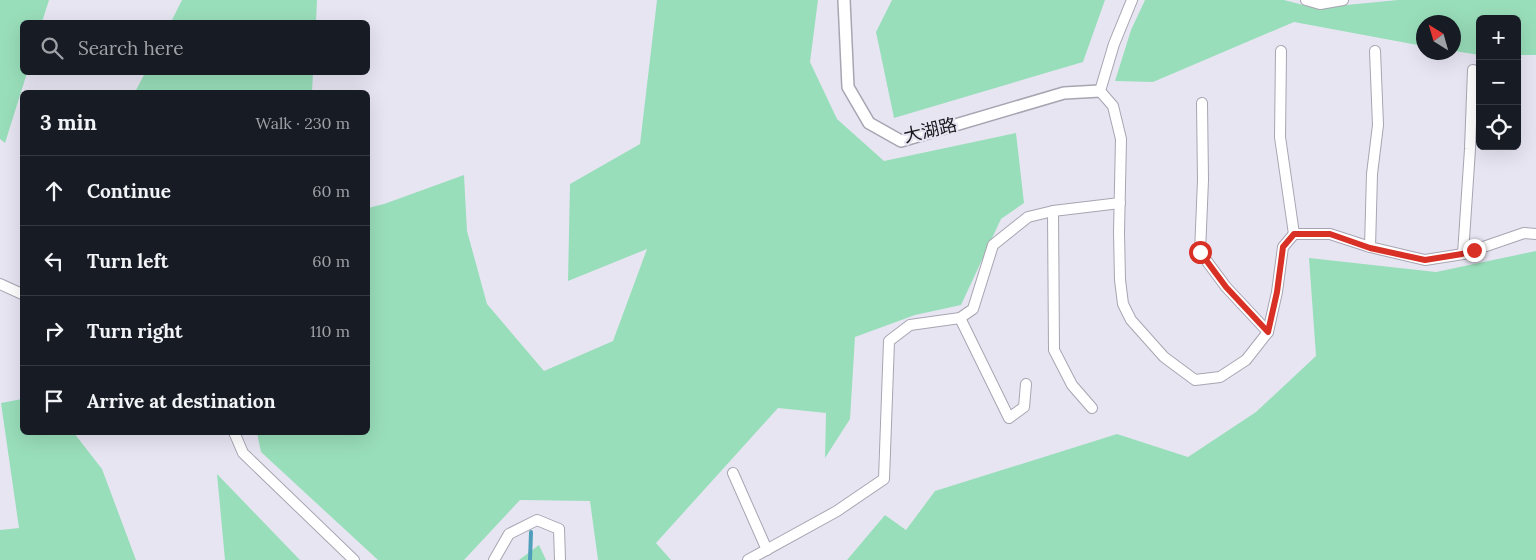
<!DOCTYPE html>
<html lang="en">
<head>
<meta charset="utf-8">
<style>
	body { margin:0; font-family:Lora,"Noto Sans TC",serif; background:#242831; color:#f1f3f6 }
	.controls { position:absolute; right:15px; top:15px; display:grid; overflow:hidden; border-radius:8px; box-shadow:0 5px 20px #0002 }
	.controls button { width:45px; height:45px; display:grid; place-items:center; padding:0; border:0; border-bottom:1px solid #363941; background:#171b24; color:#f1f3f6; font:25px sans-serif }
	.compass { position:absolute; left:1416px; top:15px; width:45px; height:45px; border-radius:50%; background:#171b24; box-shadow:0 5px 20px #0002; rotate:323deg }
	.stop { position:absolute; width:15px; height:15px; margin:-11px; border:4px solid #d93025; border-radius:50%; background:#fff }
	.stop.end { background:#d93025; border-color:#fff; box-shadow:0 1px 5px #0008 }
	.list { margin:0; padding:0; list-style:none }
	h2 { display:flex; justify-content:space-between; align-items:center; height:65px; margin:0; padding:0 20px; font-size:21px }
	h2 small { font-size:16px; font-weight:400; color:#9ea1a6 }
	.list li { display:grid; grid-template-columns:32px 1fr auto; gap:15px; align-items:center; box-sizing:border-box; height:70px; padding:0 20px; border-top:1px solid #363941 }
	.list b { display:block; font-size:19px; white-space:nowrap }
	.list em { font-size:16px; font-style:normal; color:#9ea1a6 }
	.icon { flex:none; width:28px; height:28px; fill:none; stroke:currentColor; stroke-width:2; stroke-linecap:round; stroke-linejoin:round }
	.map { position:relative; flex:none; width:1536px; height:560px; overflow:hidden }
	.search { position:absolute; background:#171b24; box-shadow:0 5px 20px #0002; left:20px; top:20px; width:350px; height:55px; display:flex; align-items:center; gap:12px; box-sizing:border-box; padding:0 18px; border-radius:8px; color:#9ea1a6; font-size:19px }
	.panel { position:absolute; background:#171b24; box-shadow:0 5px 20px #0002; left:20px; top:90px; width:350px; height:345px; border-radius:8px }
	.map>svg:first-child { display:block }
</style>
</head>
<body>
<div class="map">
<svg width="1536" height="560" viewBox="0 0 1536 560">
	<rect width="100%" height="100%" fill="#e8e5f3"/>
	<!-- green -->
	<g fill="#99deba">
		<path d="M0,0H49L42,22H22V72L27,73L5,143L0,139Z"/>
		<path d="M182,0H317L316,22H171Z"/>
		<path d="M657,0H818L810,62L837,119L884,161L1016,133L1024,203L1001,219L961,305L915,315L855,337L850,419L825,458L826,413L778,408L656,543L671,560H598L590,501L520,500L464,560H378L261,452L257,433L368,432V208L384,204L464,175L467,231L487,304L544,371L613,341L647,249L568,281L570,184L640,144Z"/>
		<path d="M892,0H1105L1083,62L894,118L876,32Z"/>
		<path d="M1145,0H1284L1315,8L1398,0H1536V55H1517V19H1480V55L1454,51V22H1424L1423,46L1294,22L1153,82L1115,81L1131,30Z"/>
		<path d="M145,73V72L313,73L312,92H135Z"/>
		<path d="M1536,251V560H847L885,515L906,530L935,491L1117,434L1188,457L1256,412L1316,356L1309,258L1436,272Z"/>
		<path d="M22,399V432L74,433L102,469L136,560H0V530L19,528L1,403Z"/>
		<path d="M217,474L300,560H225Z"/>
		<path d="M539,545L546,560H519Z"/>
	</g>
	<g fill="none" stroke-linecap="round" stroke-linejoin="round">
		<!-- stream -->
		<path stroke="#4f9fba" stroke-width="4" d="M530,560L531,532"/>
		<defs>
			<g id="minor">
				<path d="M1132,0L1114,44L1100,91L1113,106L1121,139L1119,232L1120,280L1123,304L1131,320L1164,357L1195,380L1220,377L1246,360L1268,332L1277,292L1283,247L1294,234H1330L1370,247L1425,260L1463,254L1524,233L1536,234"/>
				<path d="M1306,0L1320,4L1343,0"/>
				<path d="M1281,51L1280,137L1294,234"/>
				<path d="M1202,103L1203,180L1200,252L1226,287L1268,332"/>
				<path d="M1053,211L1054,350L1072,385L1092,408"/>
				<path d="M1370,247L1372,174L1378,125L1375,51"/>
				<path d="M1463,254L1470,149L1473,70"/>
				<path d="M0,284L22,294"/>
				<path d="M960,318L1009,418L1024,407L1026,384"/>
				<path d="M234,432L243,453L354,560"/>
				<path d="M733,473L767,550"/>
				<path d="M494,560L509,534L537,520L559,529L560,560"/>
				<path d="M748,560L837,511L884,479L889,341L910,325L960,318L973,309L993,245L1028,217L1053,211L1120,203"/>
			</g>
			<path id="tertiary" d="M844,0L848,87L869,123L901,141L1064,93L1100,91"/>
		</defs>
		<!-- minor casing -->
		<use href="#minor" stroke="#a8a5b2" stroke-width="12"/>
		<!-- tertiary casing -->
		<use href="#tertiary" stroke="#a8a5b2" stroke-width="14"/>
		<!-- minor -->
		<use href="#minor" stroke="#fff" stroke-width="10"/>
		<!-- tertiary -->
		<use href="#tertiary" stroke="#fff" stroke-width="11"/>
	</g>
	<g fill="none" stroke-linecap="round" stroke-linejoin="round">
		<!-- route -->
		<path stroke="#d93025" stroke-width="6" d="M1200,252L1226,287L1268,332L1277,292L1283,247L1294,234H1330L1370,248L1425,260L1462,254L1474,250"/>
	</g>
	<g text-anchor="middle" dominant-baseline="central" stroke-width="4.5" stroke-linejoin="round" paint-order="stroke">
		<!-- street labels -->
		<g font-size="18" fill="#18171c" stroke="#e8e5f3">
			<text transform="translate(930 130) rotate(-13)">大湖路</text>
		</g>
	</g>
</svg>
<div class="controls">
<button>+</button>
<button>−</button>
<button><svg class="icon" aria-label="locate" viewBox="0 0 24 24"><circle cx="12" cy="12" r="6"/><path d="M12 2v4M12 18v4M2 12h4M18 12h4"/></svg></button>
</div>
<svg class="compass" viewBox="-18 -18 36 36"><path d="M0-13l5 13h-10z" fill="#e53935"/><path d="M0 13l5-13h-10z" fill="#9ea1a6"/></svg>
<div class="stop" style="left:1200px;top:252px"></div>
<div class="stop end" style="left:1474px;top:250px"></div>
<div class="search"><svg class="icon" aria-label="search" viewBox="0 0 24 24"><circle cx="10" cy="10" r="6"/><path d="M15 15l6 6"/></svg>Search here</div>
<section class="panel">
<h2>3 min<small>Walk · 230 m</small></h2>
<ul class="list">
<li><svg class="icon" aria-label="ahead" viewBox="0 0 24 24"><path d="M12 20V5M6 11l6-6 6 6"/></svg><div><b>Continue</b></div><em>60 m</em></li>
<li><svg class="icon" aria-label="left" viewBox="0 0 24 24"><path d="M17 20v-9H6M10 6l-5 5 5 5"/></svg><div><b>Turn left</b></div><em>60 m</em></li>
<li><svg class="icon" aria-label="right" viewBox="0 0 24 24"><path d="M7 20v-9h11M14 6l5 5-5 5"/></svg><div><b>Turn right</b></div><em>110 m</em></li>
<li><svg class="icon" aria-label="arrive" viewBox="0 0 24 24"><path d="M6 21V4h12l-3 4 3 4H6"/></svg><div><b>Arrive at destination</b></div></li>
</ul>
</section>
</div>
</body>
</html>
